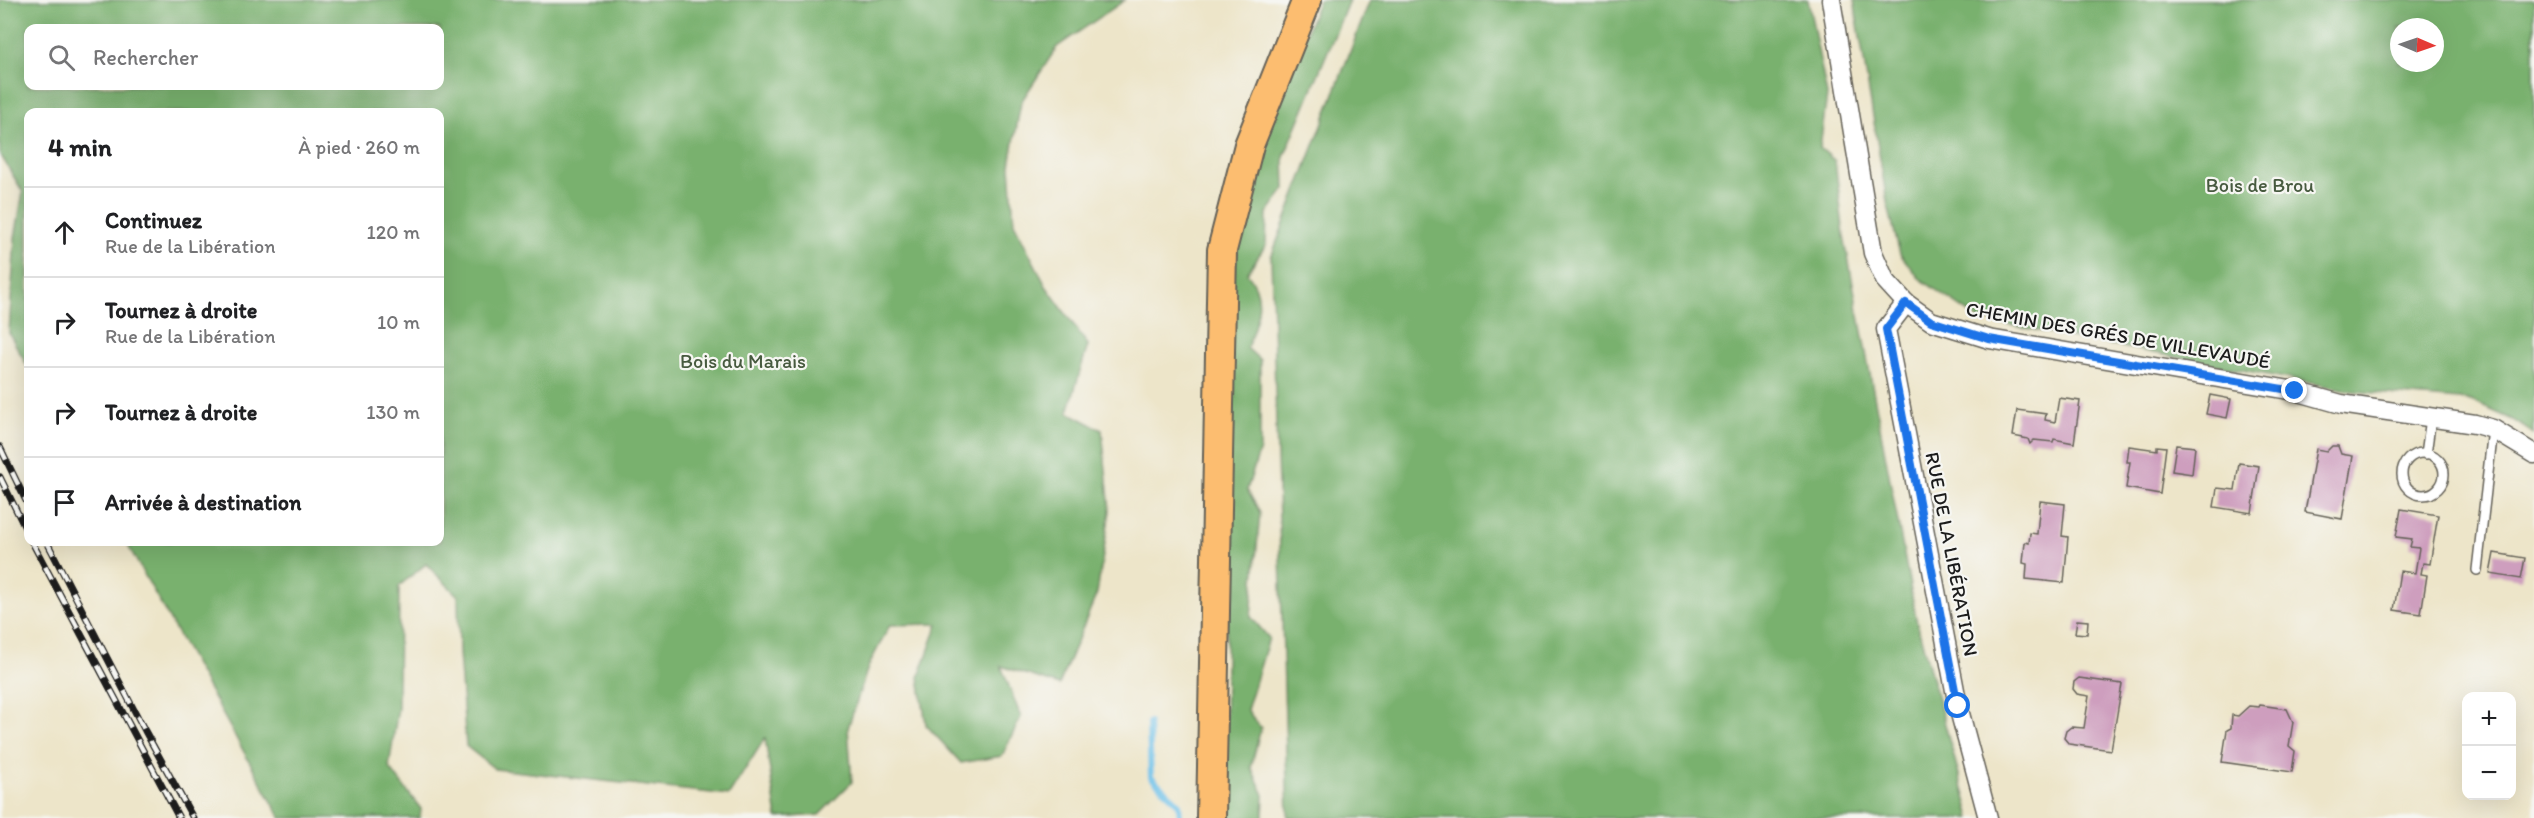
<!DOCTYPE html>
<html lang="fr">
<head>
<meta charset="utf-8">
<style>
	body { margin:0; font-family:Itim,sans-serif; background:#f6f6f6; color:#202124 }
	.controls { position:absolute; right:18px; bottom:18px; display:grid; overflow:hidden; border-radius:12px; box-shadow:0 6px 24px #0002 }
	.controls button { width:54px; height:54px; display:grid; place-items:center; padding:0; border:0; border-bottom:2px solid #e0e0e0; background:#fff; color:#202124; font:30px sans-serif }
	.compass { position:absolute; left:2390px; top:18px; width:54px; height:54px; border-radius:50%; background:#fff; box-shadow:0 6px 24px #0002; rotate:92deg }
	.stop { position:absolute; width:18px; height:18px; margin:-14px; border:4px solid #1a73e8; border-radius:50%; background:#fff }
	.stop.end { background:#1a73e8; border-color:#fff; box-shadow:0 2px 6px #0008 }
	.list { margin:0; padding:0; list-style:none }
	h2 { display:flex; justify-content:space-between; align-items:center; height:78px; margin:0; padding:0 24px; font-size:26px }
	h2 small { font-size:20px; font-weight:400; color:#757577 }
	.list li { display:grid; grid-template-columns:39px 1fr auto; gap:18px; align-items:center; box-sizing:border-box; height:90px; padding:0 24px; border-top:2px solid #e0e0e0 }
	.list b { display:block; font-size:22px; white-space:nowrap }
	.list p { margin:0; font-size:20px; white-space:nowrap; color:#757577 }
	.list em { font-size:20px; font-style:normal; color:#757577 }
	.icon { flex:none; width:33px; height:33px; fill:none; stroke:currentColor; stroke-width:2; stroke-linecap:round; stroke-linejoin:round }
	.map { position:relative; flex:none; width:2534px; height:818px; overflow:hidden }
	.search { position:absolute; background:#fff; box-shadow:0 6px 24px #0002; left:24px; top:24px; width:420px; height:66px; display:flex; align-items:center; gap:15px; box-sizing:border-box; padding:0 21px; border-radius:12px; color:#757577; font-size:22px }
	.panel { position:absolute; background:#fff; box-shadow:0 6px 24px #0002; left:24px; top:108px; width:420px; height:438px; border-radius:12px }
	.map>svg:first-child { display:block }
</style>
</head>
<body>
<div class="map">
<svg width="2534" height="818" viewBox="0 0 2534 818">
	<rect width="100%" height="100%" fill="#f6f6f2"/>
	<filter id="ink" filterUnits="userSpaceOnUse"><feTurbulence type="fractalNoise" baseFrequency=".0167" numOctaves="2"/><feDisplacementMap in="SourceGraphic" scale="12" xChannelSelector="R" yChannelSelector="G"/><feConvolveMatrix kernelMatrix="1 2 1 2 8 2 1 2 1" color-interpolation-filters="sRGB"/></filter>
	<filter id="wash" filterUnits="userSpaceOnUse"><feTurbulence type="fractalNoise" baseFrequency=".008" numOctaves="4" result="noise"/><feDisplacementMap in="SourceGraphic" scale="24" xChannelSelector="R" yChannelSelector="G"/><feGaussianBlur stdDeviation="1.35" result="paint"/><feColorMatrix in="noise" values="0 0 0 0 0 0 0 0 0 0 0 0 0 0 0 0 0 1.4 0 .05"/><feComposite in="paint" operator="in"/></filter>
	<g filter="url(#wash)">
		<rect width="100%" height="100%" fill="#ede5c9"/>
		<!-- forest -->
		<g fill="#79b16e" stroke="#4a6645" stroke-width="1.5" fill-rule="evenodd">
			<path d="M0,0H1125L1057,47L1021,102L1010,165L1014,223L1046,286L1088,345L1068,412L1102,430L1110,511L1097,593L1059,685L1001,666L1021,717L1002,756L961,763L926,725L919,677L938,624L890,625L868,667L848,728L852,782L819,815L777,818L765,738L729,795L495,769L466,746L459,653L458,596L426,564L399,586L398,708L389,767L421,809L420,818H281L126,542H440V112H28V367L9,333L15,238L23,192L0,154ZM440,28V86H28V28Z"/>
			<path d="M1319,0H1349L1284,157L1285,189L1267,213L1266,245L1247,273C1268,297 1256,322 1247,348L1260,360V449L1247,490L1260,512L1251,617L1269,638L1247,710L1261,728L1251,767L1264,795L1263,818H1224L1231,295L1239,237L1257,155Z"/>
			<path d="M1370,0H1808L1827,95L1820,148L1835,161L1844,236L1917,623L1971,818H1288L1271,257Z"/>
			<path d="M1854,0H2534V434L2513,420L2471,401L2352,391L1978,319L1919,278L1900,254L1887,202ZM2399,27H2435V63H2399Z"/>
		</g>
		<g fill="none" stroke-linecap="round" stroke-linejoin="round">
			<!-- stream -->
			<path stroke="#6dc1e9" stroke-width="6" d="M1149,723L1151,777L1179,804L1180,818"/>
		</g>
		<g id="blocks">
			<!-- building -->
			<g fill="#ce9ebe">
				<path d="M2210,395L2231,399L2227,418L2206,414Z"/>
				<path d="M2059,398L2080,401L2074,443L2054,439L2053,442L2034,440L2030,444L2028,439L2013,436L2017,410L2046,414L2045,420L2055,422Z"/>
				<path d="M2176,445L2195,447L2192,474L2172,471Z"/>
				<path d="M2129,446L2157,450V446L2166,447L2160,494L2126,488L2130,462H2127Z"/>
				<path d="M2332,446H2338L2341,454L2353,456L2342,519L2305,512L2316,449L2327,451Z"/>
				<path d="M2239,463L2259,466L2252,513L2214,507L2217,488L2235,490Z"/>
				<path d="M2040,501L2065,504L2062,536L2068,537L2064,583L2026,579L2027,564L2023,563L2025,542L2029,543L2030,533L2037,534Z"/>
				<path d="M2401,509L2438,515L2430,564L2423,563L2421,574L2427,575L2421,614L2394,610L2400,571L2415,573L2419,548L2410,547L2412,539L2396,537Z"/>
				<path d="M2494,553L2525,558L2521,579L2490,574Z"/>
				<path d="M2077,620L2088,621L2087,634L2075,633Z"/>
				<path d="M2079,678L2122,684L2111,750L2069,744L2064,738L2066,731L2071,727L2084,728L2089,696L2077,694L2073,689L2074,682Z"/>
				<path d="M2260,705L2287,709L2293,722L2289,746L2295,751L2292,772L2222,762L2227,730L2231,728L2232,715L2238,716L2249,706L2259,707Z"/>
			</g>
		</g>
	</g>
	<g filter="url(#ink)">
		<use href="#blocks" fill-opacity="0" stroke="#656259" stroke-width="1.5"/>
		<g fill="none" stroke-linecap="round" stroke-linejoin="round">
			<defs>
				<g id="lane">
					<circle cx="2423" cy="474" r="21"/>
					<path d="M2426,454L2431,418"/>
					<path d="M2477,570L2493,429"/>
				</g>
				<g id="street">
					<path d="M1831,0L1873,253L1885,280L1906,303L1931,321L1989,339L2295,391L2341,404L2475,424L2493,429L2534,454"/>
					<path d="M1906,303L1886,329L1958,706L1988,818"/>
				</g>
				<path id="primary" d="M1211,818L1222,250L1249,145L1307,0"/>
			</defs>
			<!-- lane casing -->
			<use href="#lane" stroke="#656259" stroke-width="12"/>
			<!-- street casing -->
			<use href="#street" stroke="#656259" stroke-width="21"/>
			<!-- primary casing -->
			<use href="#primary" stroke="#656259" stroke-width="32"/>
			<!-- lane -->
			<use href="#lane" stroke="#fff" stroke-width="9"/>
			<!-- street -->
			<use href="#street" stroke="#fff" stroke-width="18"/>
			<!-- primary -->
			<use href="#primary" stroke="#fcbd6f" stroke-width="28"/>
			<defs>
				<g id="rail">
					<path d="M0,447L28,505"/>
					<path d="M0,477L28,534"/>
					<path d="M32,542L179,818"/>
					<path d="M47,542L145,731L193,818"/>
				</g>
			</defs>
			<!-- rail casing -->
			<use href="#rail" stroke="#1c1c1c" stroke-width="7"/>
			<!-- rail -->
			<use href="#rail" stroke="#f6f6f2" stroke-width="4.5" stroke-dasharray="14" stroke-linecap="butt"/>
		</g>
	</g>
	<g fill="none" stroke-linecap="round" stroke-linejoin="round" filter="url(#ink)">
		<!-- route -->
		<path stroke="#1a73e8" stroke-width="8" d="M1958,706L1886,329L1906,303L1931,321L1989,339L2295,391"/>
	</g>
	<g text-anchor="middle" dominant-baseline="central" stroke-width="4.5" stroke-linejoin="round" paint-order="stroke">
		<!-- park labels -->
		<g font-size="20" fill="#475a3f" stroke="#f6f6f2">
			<text x="2260" y="185">Bois de Brou</text>
			<text x="743" y="361">Bois du Marais</text>
		</g>
		<!-- street labels -->
		<g font-size="20" fill="#1c1c1c" stroke="#f6f6f2">
			<text transform="translate(2118 335) rotate(10)">CHEMIN DES GRÉS DE VILLEVAUDÉ</text>
			<text transform="translate(1952 554) rotate(79)">RUE DE LA LIBÉRATION</text>
		</g>
	</g>
</svg>
<div class="controls">
<button>+</button>
<button>−</button>
</div>
<svg class="compass" viewBox="-18 -18 36 36"><path d="M0-13l5 13h-10z" fill="#e53935"/><path d="M0 13l5-13h-10z" fill="#757577"/></svg>
<div class="stop" style="left:1958px;top:706px"></div>
<div class="stop end" style="left:2295px;top:391px"></div>
<div class="search"><svg class="icon" aria-label="search" viewBox="0 0 24 24"><circle cx="10" cy="10" r="6"/><path d="M15 15l6 6"/></svg>Rechercher</div>
<section class="panel">
<h2>4 min<small>À pied · 260 m</small></h2>
<ul class="list">
<li><svg class="icon" aria-label="ahead" viewBox="0 0 24 24"><path d="M12 20V5M6 11l6-6 6 6"/></svg><div><b>Continuez</b><p>Rue de la Libération</p></div><em>120 m</em></li>
<li><svg class="icon" aria-label="right" viewBox="0 0 24 24"><path d="M7 20v-9h11M14 6l5 5-5 5"/></svg><div><b>Tournez à droite</b><p>Rue de la Libération</p></div><em>10 m</em></li>
<li><svg class="icon" aria-label="right" viewBox="0 0 24 24"><path d="M7 20v-9h11M14 6l5 5-5 5"/></svg><div><b>Tournez à droite</b></div><em>130 m</em></li>
<li><svg class="icon" aria-label="arrive" viewBox="0 0 24 24"><path d="M6 21V4h12l-3 4 3 4H6"/></svg><div><b>Arrivée à destination</b></div></li>
</ul>
</section>
</div>
</body>
</html>
